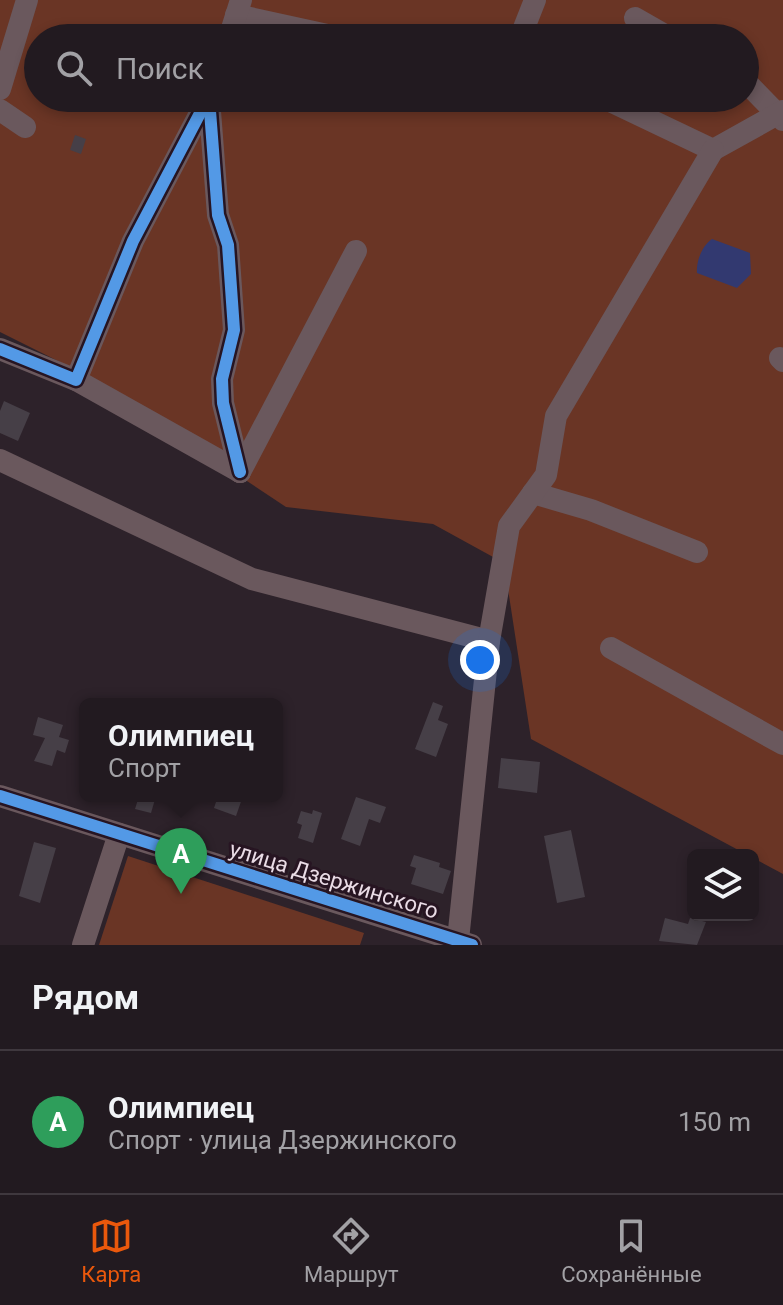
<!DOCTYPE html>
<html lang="ru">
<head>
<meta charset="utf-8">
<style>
	body { margin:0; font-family:Roboto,sans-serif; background:#2a2329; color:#f1f3f6 }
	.controls { position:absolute; right:24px; bottom:24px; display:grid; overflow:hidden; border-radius:12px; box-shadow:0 4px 12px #0003 }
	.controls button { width:72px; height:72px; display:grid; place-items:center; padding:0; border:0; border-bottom:2px solid #3f383e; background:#221a20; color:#f1f3f6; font:40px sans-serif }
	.you { position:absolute; left:480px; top:660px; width:28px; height:28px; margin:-20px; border:6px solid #fff; border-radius:50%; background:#1a73e8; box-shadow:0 0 0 12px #1a73e833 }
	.badge { display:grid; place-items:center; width:52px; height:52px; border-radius:50%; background:#ea580c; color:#fff; font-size:26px; font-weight:700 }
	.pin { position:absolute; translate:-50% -66px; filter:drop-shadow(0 2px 4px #0008) }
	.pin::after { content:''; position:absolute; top:42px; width:28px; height:24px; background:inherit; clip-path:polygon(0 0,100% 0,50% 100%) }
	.popup { position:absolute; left:79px; top:698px; width:204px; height:104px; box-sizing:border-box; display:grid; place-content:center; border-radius:12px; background:#221a20; filter:drop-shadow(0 2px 6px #0005); font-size:26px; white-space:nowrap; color:#a2a1a5 }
	.popup b { font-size:30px; color:#f1f3f6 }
	.popup::after { content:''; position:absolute; left:50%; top:100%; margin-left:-16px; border:16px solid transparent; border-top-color:#221a20 }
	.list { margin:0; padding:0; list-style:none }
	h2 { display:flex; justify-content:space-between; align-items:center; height:104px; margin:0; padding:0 32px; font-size:34px }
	h2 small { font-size:26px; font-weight:400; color:#a2a1a5 }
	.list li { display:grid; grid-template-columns:52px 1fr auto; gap:24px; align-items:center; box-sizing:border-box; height:144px; padding:0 32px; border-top:2px solid #3f383e }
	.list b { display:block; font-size:30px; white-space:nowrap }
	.list p { margin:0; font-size:26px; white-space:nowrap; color:#a2a1a5 }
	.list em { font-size:26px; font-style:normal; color:#a2a1a5 }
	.icon { flex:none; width:44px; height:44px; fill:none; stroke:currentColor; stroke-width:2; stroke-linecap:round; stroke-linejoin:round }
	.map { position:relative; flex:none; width:783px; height:945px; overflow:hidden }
	.search { position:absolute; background:#221a20; box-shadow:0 4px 12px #0003; left:24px; right:24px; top:24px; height:88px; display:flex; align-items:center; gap:20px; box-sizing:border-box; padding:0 28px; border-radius:44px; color:#a2a1a5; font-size:30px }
	.sheet { height:248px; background:#221a20 }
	nav { display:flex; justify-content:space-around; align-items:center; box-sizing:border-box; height:112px; border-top:2px solid #3f383e; background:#221a20; font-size:22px; color:#a2a1a5 }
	nav a { display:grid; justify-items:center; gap:4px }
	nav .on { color:#ea580c }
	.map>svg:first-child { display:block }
</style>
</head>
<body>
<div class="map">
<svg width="783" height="945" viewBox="0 0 783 945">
	<rect width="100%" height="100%" fill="#2d222a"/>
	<!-- green -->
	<g fill="#6a3525" fill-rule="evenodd">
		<path d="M0,0H783V874L531,739L504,563L433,524L286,507L90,377L0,332ZM38,38H745V98H38Z"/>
		<path d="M128,856L364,933L360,945H99Z"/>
	</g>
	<!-- water -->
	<path fill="#323970" d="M712,239L750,253L751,274L737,288L697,273C696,261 702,246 712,239Z"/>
	<!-- building -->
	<g fill="#463f47">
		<path d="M75,135L86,139L81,154L70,150Z"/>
		<path d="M4,401L30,413L18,441L0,433V411Z"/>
		<path d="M433,702L443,706L438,720L448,724L436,757L415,749Z"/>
		<path d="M38,717L63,725L59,737L69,740L65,753L57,750L52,766L34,761L45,738L33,735Z"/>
		<path d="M501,758L540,762L537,793L498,788Z"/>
		<path d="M139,796H156L151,813L135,809Z"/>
		<path d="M218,796H243L236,816L214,808Z"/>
		<path d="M356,797L386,807L380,823L369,819L360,846L341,839Z"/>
		<path d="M313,810L322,813L313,843L298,838L302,825L297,823L301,811L312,814Z"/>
		<path d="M571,830L585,897L557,903L544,836Z"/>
		<path d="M34,842L56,848L40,903L19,896Z"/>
		<path d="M414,855L440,863L439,867L451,871L443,894L411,884L416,868L410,866Z"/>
		<path d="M665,918L688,924L690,918L706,922L697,945L659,941Z"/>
	</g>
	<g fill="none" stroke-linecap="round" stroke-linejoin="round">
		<!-- minor -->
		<g stroke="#6a585d" stroke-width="22">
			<path d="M236,15L341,38"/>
			<path d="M635,18L670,38"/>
			<path d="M229,38L241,0"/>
			<path d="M520,38L535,0"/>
			<path d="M745,81L783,120"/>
			<path d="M0,89L27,0"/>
			<path d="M209,98L218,215L228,245L234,330L222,379L223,403L240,472"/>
			<path d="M604,98L713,150L783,111"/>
			<path d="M0,110L25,127"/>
			<path d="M0,349L76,380L133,241L208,98"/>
			<path d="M780,358L783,361"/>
			<path d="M76,380L240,472"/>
			<path d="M0,460L252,579L489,641"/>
			<path d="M240,472L356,251"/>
			<path d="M533,493L591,510L697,552"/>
			<path d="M611,648L783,744"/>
			<path d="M0,796L471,945"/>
			<path d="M458,940L489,641L509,526L546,475L556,416L713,150"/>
			<path d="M83,945L119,834"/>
		</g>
		<defs>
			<g id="cycleway">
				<path d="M209,98L218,215L228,245L234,330L222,379L223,403L240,472"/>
				<path d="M0,349L76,380L133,241L208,98"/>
				<path d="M0,796L472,945"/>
			</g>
		</defs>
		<!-- cycleway casing -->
		<use href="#cycleway" stroke="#271522" stroke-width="17"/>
		<!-- cycleway -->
		<use href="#cycleway" stroke="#5399e6" stroke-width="12"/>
	</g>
	<g text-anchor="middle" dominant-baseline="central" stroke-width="6" stroke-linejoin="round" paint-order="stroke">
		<!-- street labels -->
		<g font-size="22" fill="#eadce6" stroke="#271522">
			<text transform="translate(334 880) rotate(17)">улица Дзержинского</text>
		</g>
	</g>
</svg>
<div class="controls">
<button><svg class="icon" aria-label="layers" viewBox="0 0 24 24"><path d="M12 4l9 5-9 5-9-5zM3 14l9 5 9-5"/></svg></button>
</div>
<div class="you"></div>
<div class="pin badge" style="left:181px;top:894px;background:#2e9e5b">A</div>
<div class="popup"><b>Олимпиец</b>Спорт</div>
<div class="search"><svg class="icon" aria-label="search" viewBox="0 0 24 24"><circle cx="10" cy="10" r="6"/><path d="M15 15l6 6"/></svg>Поиск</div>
</div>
<section class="sheet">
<h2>Рядом<small></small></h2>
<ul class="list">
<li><span class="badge" style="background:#2e9e5b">A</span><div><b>Олимпиец</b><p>Спорт · улица Дзержинского</p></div><em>150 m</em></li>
</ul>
</section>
<nav>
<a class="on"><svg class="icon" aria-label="map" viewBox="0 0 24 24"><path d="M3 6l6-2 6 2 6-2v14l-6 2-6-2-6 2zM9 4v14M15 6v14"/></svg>Карта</a>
<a><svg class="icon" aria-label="directions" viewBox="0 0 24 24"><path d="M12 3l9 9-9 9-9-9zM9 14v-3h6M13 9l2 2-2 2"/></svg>Маршрут</a>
<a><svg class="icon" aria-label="saved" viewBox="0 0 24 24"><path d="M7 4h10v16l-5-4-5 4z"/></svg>Сохранённые</a>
</nav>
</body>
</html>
